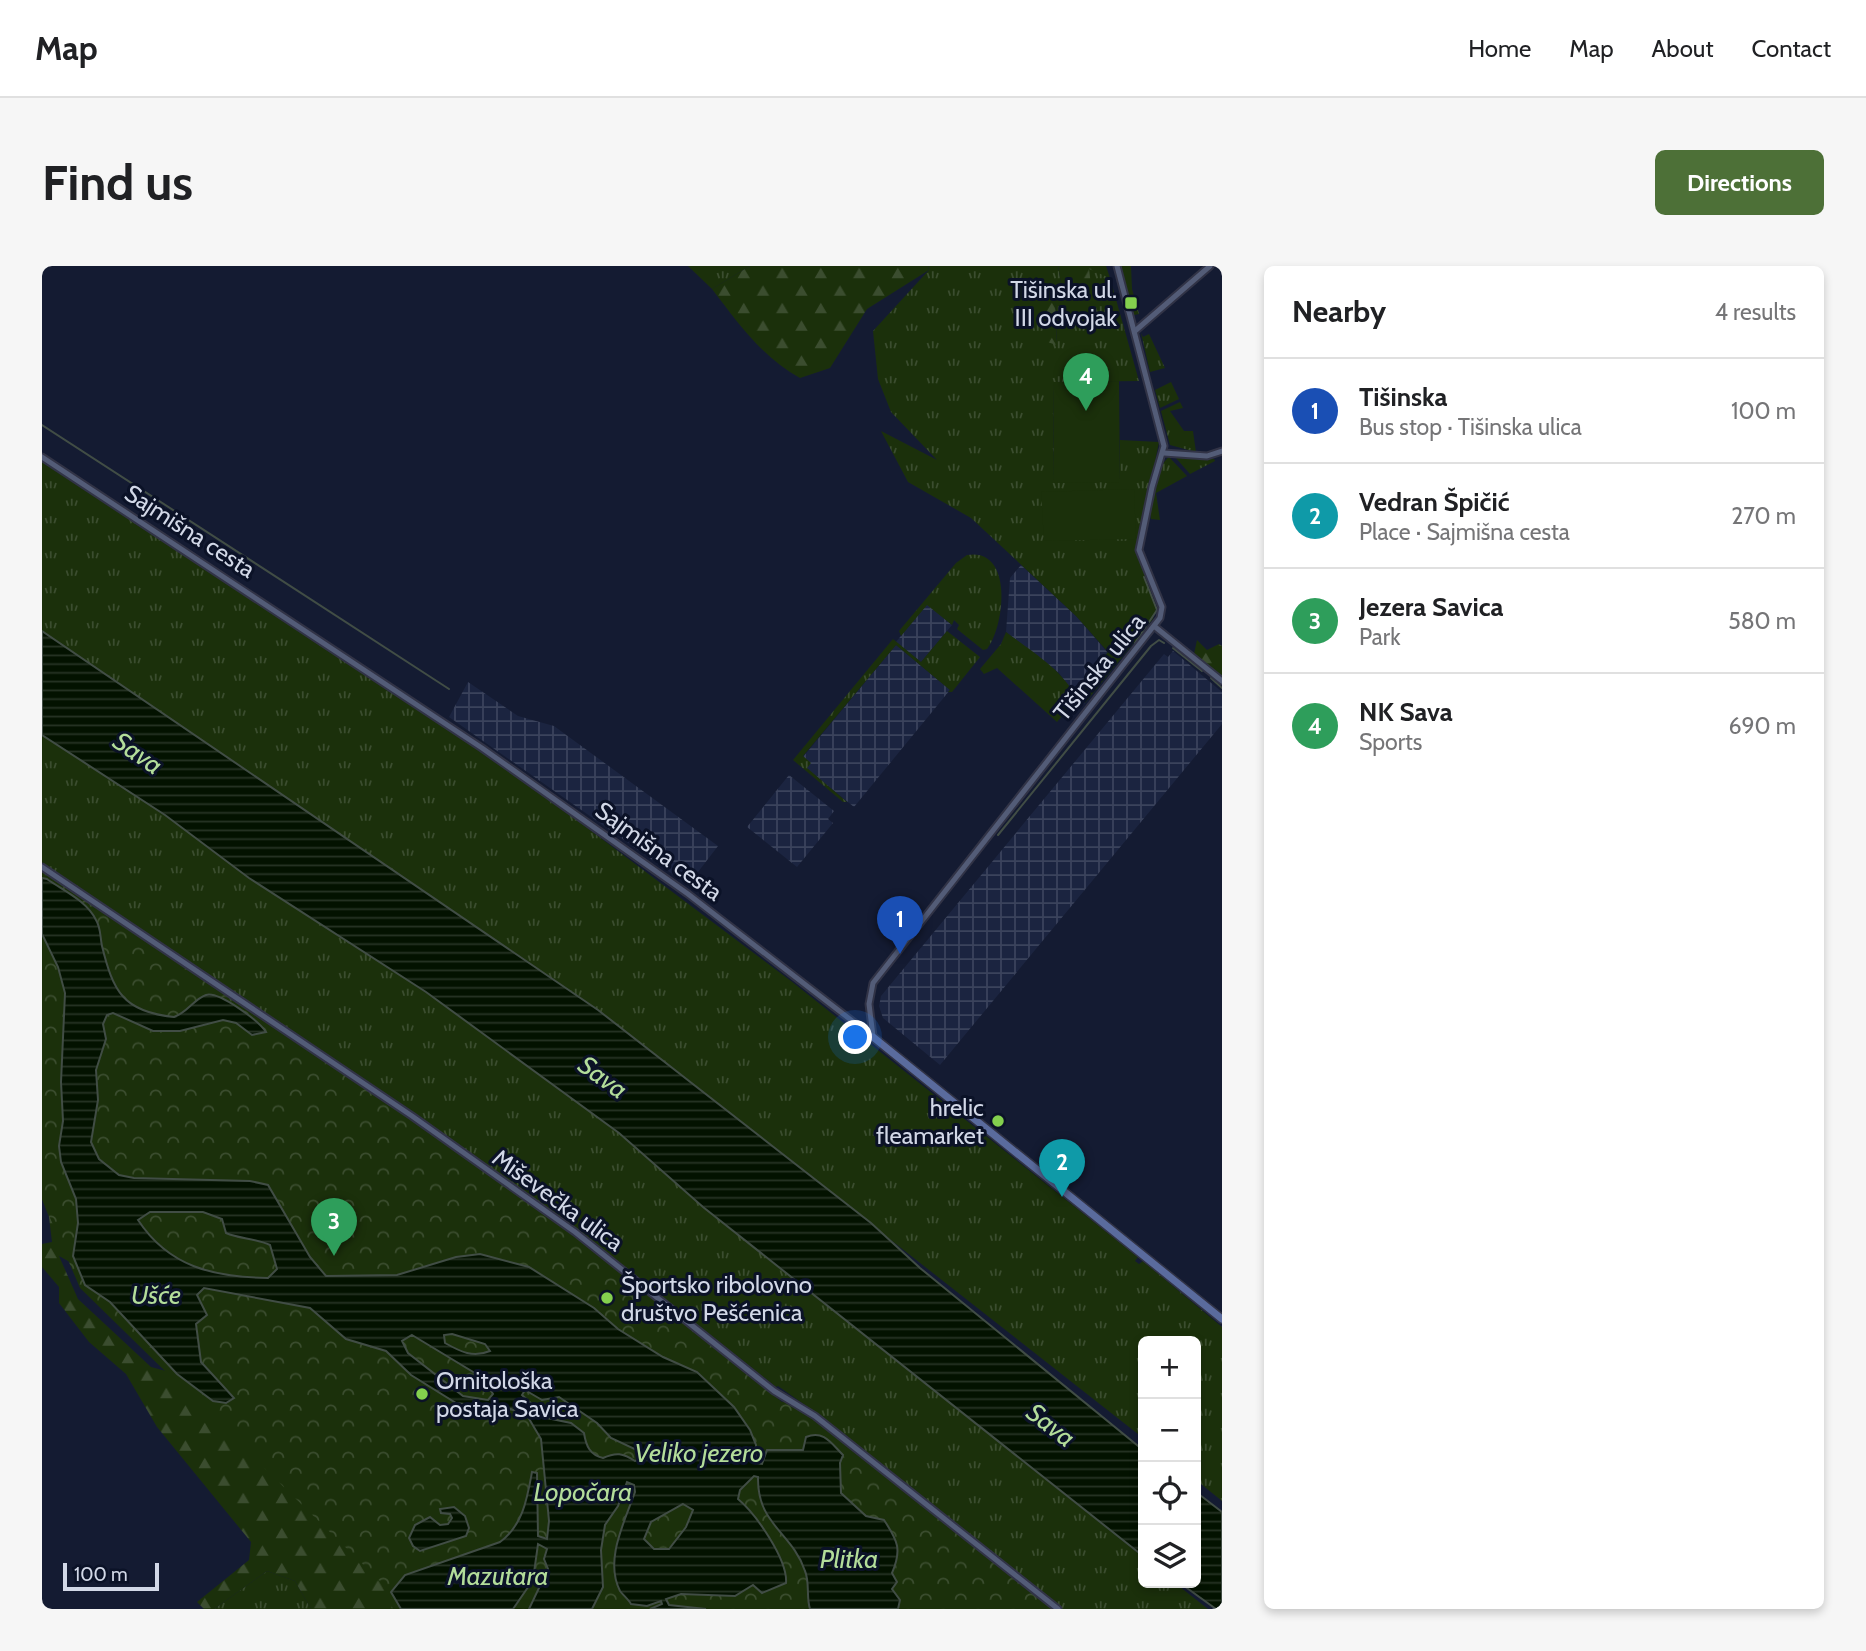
<!DOCTYPE html>
<html lang="en">
<head>
<meta charset="utf-8">
<style>
	body { margin:0; font-family:Cabin,sans-serif; background:#f6f6f6; color:#202124 }
	.controls { position:absolute; right:21px; bottom:21px; display:grid; overflow:hidden; border-radius:10px; box-shadow:0 4px 10px #0003 }
	.controls button { width:63px; height:63px; display:grid; place-items:center; padding:0; border:0; border-bottom:2px solid #e0e0e0; background:#fff; color:#202124; font:35px sans-serif }
	.scale { position:absolute; left:21px; bottom:18px; width:96px; box-sizing:border-box; padding-left:7px; border:4px solid #d2d8e7; border-top:0; font-size:19px; line-height:24px; white-space:nowrap; color:#d2d8e7; -webkit-text-stroke:5px #0b1227; paint-order:stroke }
	.you { position:absolute; left:814px; top:772px; width:24px; height:24px; margin:-18px; border:5px solid #fff; border-radius:50%; background:#1a73e8; box-shadow:0 0 0 10px #1a73e833 }
	.badge { display:grid; place-items:center; width:46px; height:46px; border-radius:50%; background:#4d7037; color:#fff; font-size:23px; font-weight:700 }
	.pin { position:absolute; translate:-50% -58px; filter:drop-shadow(0 2px 4px #0008) }
	.pin::after { content:''; position:absolute; top:37px; width:24px; height:21px; background:inherit; clip-path:polygon(0 0,100% 0,50% 100%) }
	.list { margin:0; padding:0; list-style:none }
	h2 { display:flex; justify-content:space-between; align-items:center; height:91px; margin:0; padding:0 28px; font-size:30px }
	h2 small { font-size:23px; font-weight:400; color:#757577 }
	.list li { display:grid; grid-template-columns:46px 1fr auto; gap:21px; align-items:center; box-sizing:border-box; height:105px; padding:0 28px; border-top:2px solid #e0e0e0 }
	.list b { display:block; font-size:26px; white-space:nowrap }
	.list p { margin:0; font-size:23px; white-space:nowrap; color:#757577 }
	.list em { font-size:23px; font-style:normal; color:#757577 }
	.icon { flex:none; width:38px; height:38px; fill:none; stroke:currentColor; stroke-width:2; stroke-linecap:round; stroke-linejoin:round }
	.map { position:relative; flex:none; width:1180px; height:1343px; overflow:hidden; border-radius:10px }
	header { display:flex; align-items:center; gap:42px; box-sizing:border-box; height:98px; padding:0 35px; background:#fff; border-bottom:2px solid #e0e0e0 }
	header strong { font-size:33px }
	nav { display:flex; gap:38px; margin-inline-start:auto; font-size:24px }
	.intro { display:flex; align-items:center; justify-content:space-between; box-sizing:border-box; height:168px; padding:0 42px }
	h1 { margin:0; font-size:49px }
	.button { padding:18px 32px; border-radius:10px; background:#4d7037; color:#fff; font-size:24px; font-weight:700 }
	main { display:flex; gap:42px; padding:0 42px }
	aside { flex:1; background:#fff; border-radius:10px; box-shadow:0 4px 10px #0003 }
	.map>svg:first-child { display:block }
</style>
</head>
<body>
<header>
<strong>Map</strong>
<nav><a>Home</a><a>Map</a><a>About</a><a>Contact</a></nav>
</header>
<div class="intro"><h1>Find us</h1><a class="button">Directions</a></div>
<main>
<div class="map">
<svg width="1180" height="1343" viewBox="0 0 1180 1343">
	<defs>
		<pattern id="industrial-grid" width="8" height="8" patternUnits="userSpaceOnUse" patternTransform="scale(1.75)"><rect width="8" height="8" fill="#1b2440"/><path d="M0 4h8M4 0v8" fill="none" stroke="#3b435c"/></pattern>
		<pattern id="grass-tufts" width="24" height="20" patternUnits="userSpaceOnUse" patternTransform="scale(1.75)"><rect width="24" height="20" fill="#1b300b"/><path d="M3 7l-1-3M5 7V3M7 7l1-3M15 17l-1-3M17 17v-4M19 17l1-3" fill="none" stroke="#3b4d2f"/></pattern>
		<pattern id="forest-firs" width="22" height="20" patternUnits="userSpaceOnUse" patternTransform="scale(1.75)"><rect width="22" height="20" fill="#1b300b"/><path d="M5 1l3.5 6h-7zM16 11l3.5 6h-7z" fill="#3b4d2f"/></pattern>
		<pattern id="park-crowns" width="20" height="18" patternUnits="userSpaceOnUse" patternTransform="scale(1.75)"><rect width="20" height="18" fill="#1b300b"/><path d="M2 6a3 3 0 1 1 6 0M12 15a3 3 0 1 1 6 0" fill="none" stroke="#3b4d2f"/></pattern>
		<pattern id="water-rules" width="6" height="5" patternUnits="userSpaceOnUse" patternTransform="scale(1.75)"><rect width="6" height="5" fill="#031200"/><path d="M0 2.5h6" fill="none" stroke="#273425"/></pattern>
	</defs>
	<rect width="100%" height="100%" fill="#141b32"/>
	<!-- industrial -->
	<g fill="url(#industrial-grid)">
		<path d="M979,299L1034,350L1066,387L1041,417L1043,437L1039,438L1017,407L964,366L968,312Z"/>
		<path d="M885,338L910,359L879,396L854,376Z"/>
		<path d="M854,379L908,424L812,541L764,502L761,491Z"/>
		<path d="M1131,385L1180,426V458L898,799L841,752L837,740L839,730L1122,388L1126,391Z"/>
		<path d="M426,416L476,450L512,460L676,580L646,619L407,451Z"/>
		<path d="M747,509L792,545L786,553L791,557L755,601L705,561Z"/>
	</g>
	<!-- grass -->
	<g fill="url(#grass-tufts)">
		<path d="M646,0H708L670,23Z"/>
		<path d="M886,0H1016L1019,17L1001,23L1015,78L1013,36L1047,2L1068,12L1097,115L1011,116L1012,216H1078V174L1117,176L1095,285L1114,342L1111,353L1043,437L1041,418L1066,386L1034,350L929,252L866,216L839,165L895,194L849,146L836,113L831,65L887,4Z"/>
		<path d="M1078,0H1089L1090,23L1097,48L1092,49Z"/>
		<path d="M1099,67L1101,71L1107,68L1123,102L1108,106Z"/>
		<path d="M1129,116L1137,133L1118,142L1113,124Z"/>
		<path d="M1138,136L1141,142L1128,145L1142,165H1151L1154,186L1128,179L1119,145Z"/>
		<path d="M1127,191L1145,210L1114,227L1118,254L1109,253C1106,241 1115,199 1127,191Z"/>
		<path d="M1133,191L1172,193L1173,195L1148,208Z"/>
		<path d="M0,196L426,477L540,558L749,715L1096,991L1093,995L1097,998L1101,995L1180,1061V1235L1154,1214V1075H1101V1172L556,744L0,365Z"/>
		<path d="M925,289C972,281 963,361 945,383L941,384L915,363L917,359L912,354L910,359L885,339L859,370L857,365L914,297Z"/>
		<path d="M905,365L938,391L910,426H906L908,424L854,379L761,490L769,497L765,502L805,536H801L751,494L851,373L879,396Z"/>
		<path d="M964,366C989,385 1020,403 1035,432L1015,456L955,402L942,408L938,403L959,378Z"/>
		<path d="M0,469L123,549L207,612L384,726L577,867L661,941L1101,1291V1317H1133L1166,1343H1020L770,1144L736,1120L734,1121L539,966L372,848L0,599Z"/>
		<path d="M225,1305L253,1315L269,1343H172Z"/>
	</g>
	<!-- forest -->
	<g fill="url(#forest-firs)">
		<path d="M708,0H886L887,4L825,43L788,102L758,112C720,91 696,57 670,23Z"/>
		<path d="M1016,0H1064L1068,12L1047,3L1049,19L1041,52L1013,36L1015,79L1005,76L1000,23L1019,17Z"/>
		<path d="M1155,374L1165,384L1177,378L1180,380V410L1152,388Z"/>
		<path d="M0,668L35,1000L17,990L36,1033L109,1101L135,1108L232,1107L359,1343H269L253,1315L225,1305L172,1343H162L155,1336L207,1294L209,1276L115,1161L84,1108L47,1076L17,1037V1021L0,1001V978L10,976L7,951L0,933Z"/>
	</g>
	<!-- park -->
	<path fill="url(#park-crowns)" d="M0,605L368,852L535,971L740,1136L744,1133L766,1147L1012,1343H351L338,1315L38,1022L0,933Z"/>
	<!-- garden -->
	<g fill="#1b300b">
		<path d="M1077,115L1078,216L1012,217L1011,116Z"/>
		<path d="M1092,223L1094,273L1002,275L999,226Z"/>
	</g>
	<!-- water -->
	<g fill="url(#water-rules)" stroke="#414d45" stroke-width="2" fill-rule="evenodd">
		<path d="M0,365L556,744L829,957L878,1002L1101,1184V1290L661,941L577,867L384,726L207,612L123,549L0,469Z"/>
		<path d="M0,612L5,613C22,625 45,635 54,654C59,662 58,671 60,680C71,725 81,746 132,751C145,747 152,733 164,729C177,725 217,755 224,766L210,769L194,757L181,754L138,765H111L71,747L65,749L61,758L64,773L54,804L56,834L49,876L57,893L77,909L92,912L208,915L226,919L268,991L284,1010L355,1009L414,991L438,988L487,1001L552,1042L576,1063L621,1091L655,1106L692,1141L708,1164L714,1179L713,1197L720,1198L725,1184H761L764,1171C782,1164 789,1177 801,1189L798,1197L799,1227L824,1250L842,1254C856,1275 860,1284 850,1307L855,1316L850,1323L858,1334L856,1343H768C764,1331 768,1317 763,1305C750,1266 715,1259 716,1211L712,1210L698,1224L696,1233C714,1248 746,1294 744,1317L720,1327L711,1319L693,1330L639,1328L624,1333L627,1339L664,1343H608L620,1338L619,1335L605,1340L589,1338C586,1333 581,1329 578,1325C562,1294 583,1255 593,1226L592,1219L585,1216L576,1240L563,1259L559,1284L561,1321L550,1343H487L506,1303L502,1293L505,1283L496,1278L491,1314L471,1343H359L349,1326L363,1309L458,1276C481,1259 485,1233 490,1206L495,1207L496,1270L505,1273L507,1255L499,1173L486,1151L469,1143L414,1137L369,1109L344,1085L304,1073L268,1042L162,1022L155,1029L165,1049L154,1058L159,1096L192,1132L184,1137L171,1135L135,1108L68,1036L43,1019L31,990L36,957L34,933L19,896L17,880L21,855L19,816L23,727L16,701L0,668ZM108,946H161L180,953L184,967C198,973 213,972 228,979L235,1003L226,1012C171,1011 127,1001 96,954ZM410,1068L443,1078L448,1085C431,1092 419,1086 403,1077L402,1069ZM370,1069L441,1112L451,1128L446,1134L421,1130L366,1087L360,1075ZM483,1124L500,1134L517,1131L555,1157L569,1172L597,1185L602,1192L593,1195C581,1187 574,1186 561,1192C548,1189 544,1180 542,1167L529,1157L505,1152L480,1129ZM641,1238L651,1244L644,1261L627,1283H612L602,1273L609,1256Z"/>
		<path d="M1154,1226L1180,1246V1343H1174L1138,1317H1154Z"/>
		<path d="M412,1241L423,1250L427,1262L424,1270L378,1285L371,1280L367,1272L373,1259L388,1251L398,1259L406,1258L410,1252L408,1248L399,1247L398,1243Z"/>
	</g>
	<g fill="none" stroke-linecap="round" stroke-linejoin="round">
		<!-- stream -->
		<g stroke="#414d45" stroke-width="2">
			<path d="M0,159L407,423"/>
			<path d="M1093,377L1115,344L1102,311"/>
			<path d="M1131,382L1160,405"/>
			<path d="M1169,412L1180,422"/>
			<path d="M956,569L1109,380L1117,374L1122,377"/>
		</g>
		<defs>
			<g id="street">
				<path d="M1093,65L1168,0"/>
				<path d="M1122,187L1165,190L1180,185"/>
				<path d="M0,191L440,482L646,628L831,771"/>
				<path d="M1112,360L1180,415"/>
				<path d="M0,601L370,850L533,966L732,1125L773,1150L1016,1343"/>
				<path d="M831,770L827,738L831,717L1118,352L1120,341L1097,284L1110,221L1122,180L1075,0"/>
			</g>
			<path id="secondary" d="M831,771L1180,1053"/>
		</defs>
		<!-- street casing -->
		<use href="#street" stroke="#313346" stroke-width="9"/>
		<!-- secondary casing -->
		<use href="#secondary" stroke="#313346" stroke-width="10"/>
		<!-- street -->
		<use href="#street" stroke="#535c77" stroke-width="5"/>
		<!-- secondary -->
		<use href="#secondary" stroke="#5a6b9d" stroke-width="7"/>
	</g>
	<!-- markers -->
	<g fill="#84d04e" stroke="#0b1227" stroke-width="2.5">
		<rect x="1082" y="30" width="14" height="14" rx="3.5"/>
		<circle cx="956" cy="855" r="7"/>
		<circle cx="565" cy="1032" r="7"/>
		<circle cx="380" cy="1128" r="7"/>
	</g>
	<g text-anchor="middle" dominant-baseline="central" stroke-width="6" stroke-linejoin="round" paint-order="stroke">
		<!-- poi labels -->
		<g font-size="24" fill="#d2d8e7" stroke="#0b1227" text-anchor="end">
			<text x="1075" y="23">Tišinska ul.<tspan x="1075" dy="28">III odvojak</tspan></text>
			<text x="942" y="841">hrelic<tspan x="942" dy="28">fleamarket</tspan></text>
			<text x="579" y="1018" text-anchor="start">Športsko ribolovno<tspan x="579" dy="28">društvo Pešćenica</tspan></text>
			<text x="394" y="1114" text-anchor="start">Ornitološka<tspan x="394" dy="28">postaja Savica</tspan></text>
		</g>
		<!-- street labels -->
		<g font-size="24" fill="#d2d8e7" stroke="#0b1227">
			<text transform="translate(148 265) rotate(33)">Sajmišna cesta</text>
			<text transform="translate(1057 401) rotate(-51)">Tišinska ulica</text>
			<text transform="translate(617 585) rotate(36)">Sajmišna cesta</text>
			<text transform="translate(516 934) rotate(36)">Miševečka ulica</text>
		</g>
		<!-- water labels -->
		<g font-size="26" font-style="italic" fill="#b3dd9a" stroke="#0b1227">
			<text transform="translate(96 487) rotate(35)">Sava</text>
			<text transform="translate(561 811) rotate(36)">Sava</text>
			<text x="114" y="1029">Ušće</text>
			<text transform="translate(1009 1159) rotate(38)">Sava</text>
			<text x="657" y="1187">Veliko jezero</text>
			<text x="541" y="1226">Lopočara</text>
			<text x="807" y="1293">Plitka</text>
			<text x="456" y="1310">Mazutara</text>
		</g>
	</g>
</svg>
<div class="controls">
<button>+</button>
<button>−</button>
<button><svg class="icon" aria-label="locate" viewBox="0 0 24 24"><circle cx="12" cy="12" r="6"/><path d="M12 2v4M12 18v4M2 12h4M18 12h4"/></svg></button>
<button><svg class="icon" aria-label="layers" viewBox="0 0 24 24"><path d="M12 4l9 5-9 5-9-5zM3 14l9 5 9-5"/></svg></button>
</div>
<div class="scale">100 m</div>
<div class="you"></div>
<div class="pin badge" style="left:858px;top:688px;background:#1a4fb4">1</div>
<div class="pin badge" style="left:1020px;top:931px;background:#0f9aa8">2</div>
<div class="pin badge" style="left:292px;top:990px;background:#2e9e5b">3</div>
<div class="pin badge" style="left:1044px;top:145px;background:#2e9e5b">4</div>
</div>
<aside>
<h2>Nearby<small>4 results</small></h2>
<ul class="list">
<li><span class="badge" style="background:#1a4fb4">1</span><div><b>Tišinska</b><p>Bus stop · Tišinska ulica</p></div><em>100 m</em></li>
<li><span class="badge" style="background:#0f9aa8">2</span><div><b>Vedran Špičić</b><p>Place · Sajmišna cesta</p></div><em>270 m</em></li>
<li><span class="badge" style="background:#2e9e5b">3</span><div><b>Jezera Savica</b><p>Park</p></div><em>580 m</em></li>
<li><span class="badge" style="background:#2e9e5b">4</span><div><b>NK Sava</b><p>Sports</p></div><em>690 m</em></li>
</ul>
</aside>
</main>
</body>
</html>
